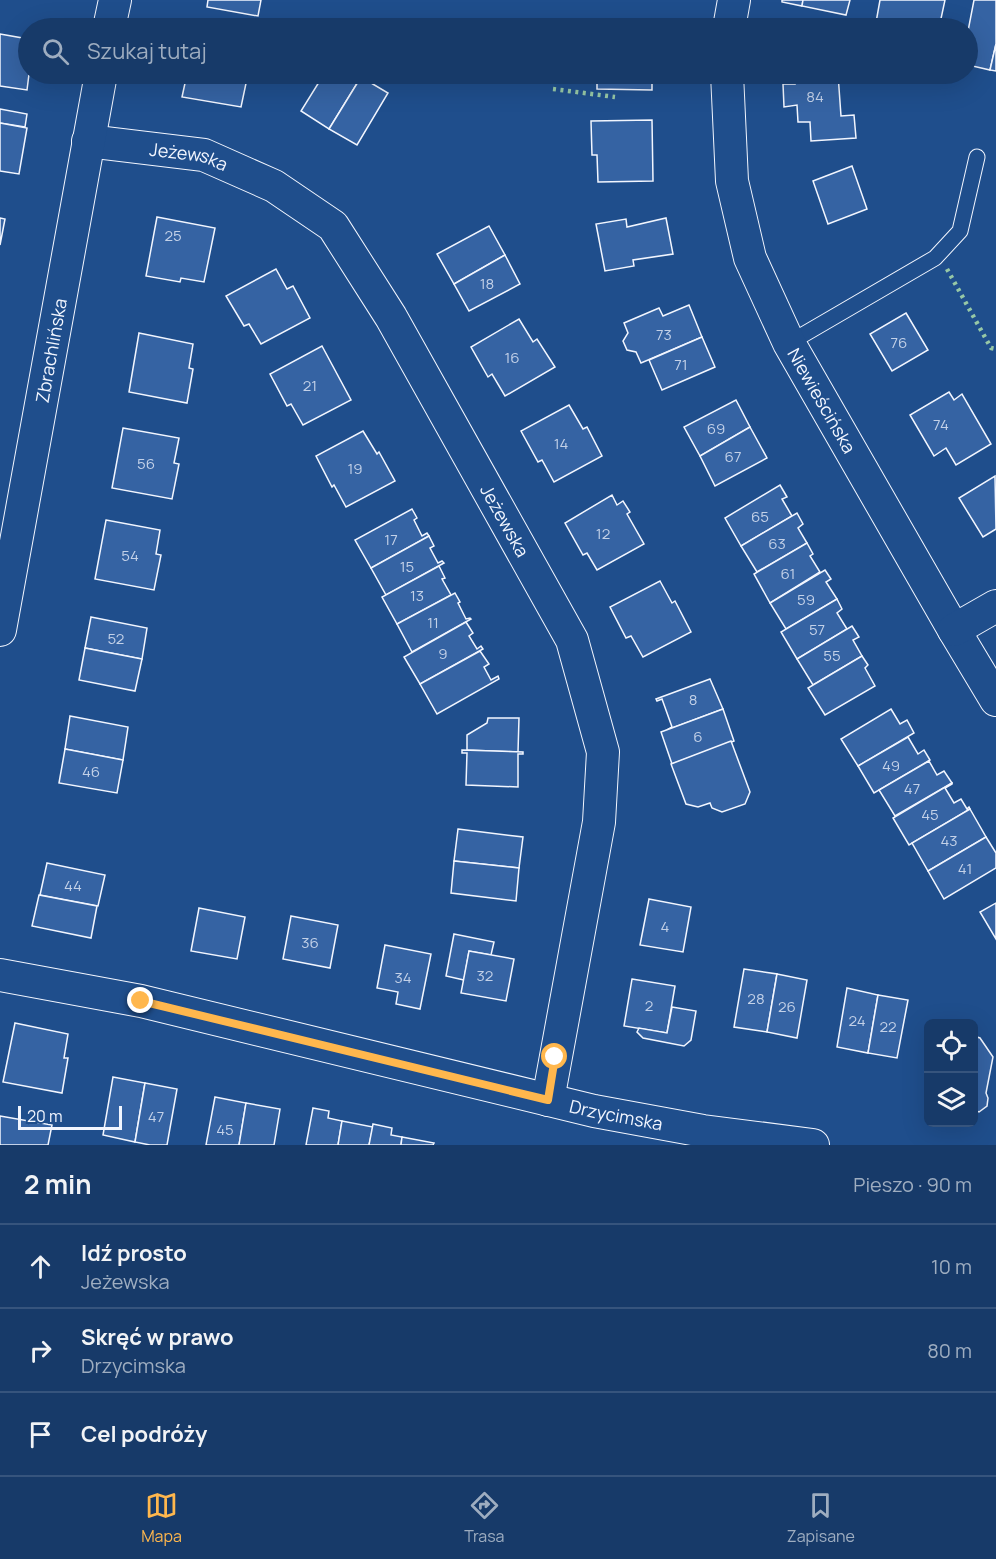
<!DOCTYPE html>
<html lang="pl">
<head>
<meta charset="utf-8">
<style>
	body { margin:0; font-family:Manrope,sans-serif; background:#244571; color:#f1f3f6 }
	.controls { position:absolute; right:18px; bottom:18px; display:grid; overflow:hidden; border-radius:9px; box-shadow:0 6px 24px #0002 }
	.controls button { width:54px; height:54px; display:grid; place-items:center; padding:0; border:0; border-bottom:2px solid #36547d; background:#173a69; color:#f1f3f6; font:30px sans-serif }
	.scale { position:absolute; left:18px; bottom:15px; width:104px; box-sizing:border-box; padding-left:6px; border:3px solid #f2f6ff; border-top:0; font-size:16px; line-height:21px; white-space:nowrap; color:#f2f6ff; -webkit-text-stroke:4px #1f4e8c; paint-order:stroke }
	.stop { position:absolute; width:18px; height:18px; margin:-14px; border:4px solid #ffb74d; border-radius:50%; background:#fff }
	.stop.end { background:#ffb74d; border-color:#fff; box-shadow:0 2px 6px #0008 }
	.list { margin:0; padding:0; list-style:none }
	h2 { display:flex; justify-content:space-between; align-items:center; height:78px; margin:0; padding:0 24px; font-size:26px }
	h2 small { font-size:20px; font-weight:400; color:#9eadc0 }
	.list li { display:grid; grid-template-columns:39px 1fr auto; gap:18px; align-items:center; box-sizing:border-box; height:84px; padding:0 24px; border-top:2px solid #36547d }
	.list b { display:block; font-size:22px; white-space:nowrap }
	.list p { margin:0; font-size:20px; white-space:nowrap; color:#9eadc0 }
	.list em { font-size:20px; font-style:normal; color:#9eadc0 }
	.icon { flex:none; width:33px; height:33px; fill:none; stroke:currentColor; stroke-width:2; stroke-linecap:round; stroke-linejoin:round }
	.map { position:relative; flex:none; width:996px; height:1145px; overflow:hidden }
	.search { position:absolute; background:#173a69; box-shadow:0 6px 24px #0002; left:18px; right:18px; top:18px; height:66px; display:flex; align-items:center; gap:15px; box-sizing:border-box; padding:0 21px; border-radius:33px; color:#9eadc0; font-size:22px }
	.sheet { height:330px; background:#173a69 }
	nav { display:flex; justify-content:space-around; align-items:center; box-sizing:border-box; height:84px; border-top:2px solid #36547d; background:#173a69; font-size:16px; color:#9eadc0 }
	nav a { display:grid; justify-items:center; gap:3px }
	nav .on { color:#ffb74d }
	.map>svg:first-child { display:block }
</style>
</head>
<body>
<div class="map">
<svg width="996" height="1145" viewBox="0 0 996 1145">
	<rect width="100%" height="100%" fill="#1f4e8c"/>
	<!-- building -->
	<g fill="#3563a3" stroke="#f2f6ff" stroke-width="1.5">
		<path d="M208,0H261L258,16L207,7Z"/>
		<path d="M782,0H803L802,6L782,2Z"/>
		<path d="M803,0H850L846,15L802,6Z"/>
		<path d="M880,0H945L939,28H922L914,27V28H875Z"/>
		<path d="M974,0H996V44L990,70L968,65V31Z"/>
		<path d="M0,34L28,39L29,74L27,90L0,86Z"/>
		<path d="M996,44V71L990,70Z"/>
		<path d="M187,74H248L241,107L182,97Z"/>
		<path d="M324,74H356L361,77L329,129L301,111Z"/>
		<path d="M597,74H652V90L597,89Z"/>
		<path d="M838,74L841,116L854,115L856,138L811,141L810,122H798L797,105L784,107L783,84H795L794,77Z"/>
		<path d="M361,77L388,93L357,145L329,129Z"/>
		<path d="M0,109L27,114L25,127L0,123Z"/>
		<path d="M652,120L653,181L598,182L597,155H592L591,121Z"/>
		<path d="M0,123L27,128L19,174L0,171Z"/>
		<path d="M852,166L867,209L828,224L813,181Z"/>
		<path d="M157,217L215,228L204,282L181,278L180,282L146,276Z"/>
		<path d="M0,218L5,219L0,245Z"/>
		<path d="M666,218L673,254L633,260L634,266L605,271L596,224L626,219L627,227Z"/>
		<path d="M489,226L505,255L454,284L437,254Z"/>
		<path d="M505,255L520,284L469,311L454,284Z"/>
		<path d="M276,269L287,289L293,286L310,318L261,344L249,324L244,326L226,296Z"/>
		<path d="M689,305L702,337L641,363L636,352L627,350L623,341L628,333L624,323L659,308L663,316Z"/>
		<path d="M906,313L928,350L892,371L870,334Z"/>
		<path d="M519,319L533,342L537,339L555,367L505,396L492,374L488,377L471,347Z"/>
		<path d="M139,333L193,344L189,368L193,369L187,403L129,392Z"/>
		<path d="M702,337L715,367L662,390L649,360Z"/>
		<path d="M322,346L351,400L303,425L291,404L287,406L270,374Z"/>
		<path d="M949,392L954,400L962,394L991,444L956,465L946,448L934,456L910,415Z"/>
		<path d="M736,400L750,427L700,456L684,427Z"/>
		<path d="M569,405L583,429L587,427L602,456L554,482L542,460L538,462L521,431Z"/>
		<path d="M750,427L767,458L715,486L700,456Z"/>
		<path d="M123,428L179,438L174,463L179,464L172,499L112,488Z"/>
		<path d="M363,431L377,454L379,452L395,481L346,507L334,485L332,487L316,456Z"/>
		<path d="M995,476L996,529L983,537L959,498Z"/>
		<path d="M780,485L787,497L782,499L792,516L741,546L725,518Z"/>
		<path d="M612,495L617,505L623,501L630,512L627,514L644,544L597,570L587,553L583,555L565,523Z"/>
		<path d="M412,509L417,518L414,520L422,536L427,533L429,536L371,568L355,540Z"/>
		<path d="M797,513L803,524L798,528L807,543L757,572L741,546Z"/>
		<path d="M106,520L160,530L156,554L161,555L154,590L95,579Z"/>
		<path d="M429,536L434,546L430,548L438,563L442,561L444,563L386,595L371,568Z"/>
		<path d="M807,543L813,554L810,556L820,572L770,603L754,574Z"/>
		<path d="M439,566L445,578L442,579L451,595L397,624L382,597Z"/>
		<path d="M825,570L831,579L826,582L837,599L786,629L770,603Z"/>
		<path d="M660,581L672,603L675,601L691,632L643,657L631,636L626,638L610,607Z"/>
		<path d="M455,593L460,602L458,603L466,619L470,618L471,619L412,652L397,624Z"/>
		<path d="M837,599L842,609L837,613L847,629L797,659L781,632Z"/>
		<path d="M91,617L147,628L142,659L85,648Z"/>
		<path d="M466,622L473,633L469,636L477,649L481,646L483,649L420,684L404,657Z"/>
		<path d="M852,626L859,637L853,640L862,656L813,685L797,659Z"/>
		<path d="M85,648L142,659L135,691L79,680Z"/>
		<path d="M480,651L489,664L484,667L491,680L498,676L499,679L437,714L420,684Z"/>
		<path d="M862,656L868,665L865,668L875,686L825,715L808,688Z"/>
		<path d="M710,679L723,709L667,730L672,727L662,699L657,701L656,699Z"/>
		<path d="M723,709L734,741L672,764L661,732Z"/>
		<path d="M891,709L900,724L907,720L914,733L858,766L841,739Z"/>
		<path d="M70,716L128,727L123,760L65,749Z"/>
		<path d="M488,718H519L518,752L467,750V735L487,723Z"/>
		<path d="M908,737L918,754L924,750L930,760L874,793L858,766Z"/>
		<path d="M731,741L750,792L745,804L722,812L712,808L710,803L698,807L686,804L671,764Z"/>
		<path d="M65,749L123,760L117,793L59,783Z"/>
		<path d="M462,750L523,752V754H518V787L466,785L467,753H462Z"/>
		<path d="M929,761L937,775L944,771L952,783L895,816L879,790Z"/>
		<path d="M952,783V784L945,788L954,803L961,799L967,809L969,807L970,809L909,845L893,818Z"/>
		<path d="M970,809L986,837L928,871L912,843Z"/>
		<path d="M458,829L523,837L519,868L454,861Z"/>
		<path d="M986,837L996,853V868L944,899L928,871Z"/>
		<path d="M454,861L519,868L516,901L451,893Z"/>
		<path d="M47,863L105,875L98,906L40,895Z"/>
		<path d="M39,895L97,906L91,938L32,926Z"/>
		<path d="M649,899L691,907L683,952L640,945Z"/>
		<path d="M996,903V939L980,912Z"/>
		<path d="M199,908L245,917L237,959L191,951Z"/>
		<path d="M291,916L338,925L330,968L283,959Z"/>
		<path d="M454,934L494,942L491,955L469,951L464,980L446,976Z"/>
		<path d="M385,945L431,954L420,1009L396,1004L398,992L377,988Z"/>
		<path d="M469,951L514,959L506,1001L461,993Z"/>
		<path d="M744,969L777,974L767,1032L734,1027Z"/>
		<path d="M777,974L807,980L797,1038L767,1032Z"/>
		<path d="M632,979L675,986L667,1033L624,1026Z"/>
		<path d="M847,988L878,995L868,1053L837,1047Z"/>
		<path d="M878,995L908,1000L897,1058L868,1053Z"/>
		<path d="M672,1007L696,1011L691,1040L684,1046L643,1038L637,1032L639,1028L667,1033Z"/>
		<path d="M15,1023L68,1034L64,1058H68L62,1093L3,1082Z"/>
		<path d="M974,1036L980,1038L993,1057L986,1093L988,1098L987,1106L979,1112L974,1110Z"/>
		<path d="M113,1077L145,1083L135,1142L103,1135Z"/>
		<path d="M145,1083L177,1089L167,1145H150L135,1142Z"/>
		<path d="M215,1097L246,1103L239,1145H206Z"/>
		<path d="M246,1103L280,1109L274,1145H239Z"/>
		<path d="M313,1108L329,1111L328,1118L342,1121L338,1145H306Z"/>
		<path d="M0,1116L52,1125L48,1145H0Z"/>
		<path d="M342,1121L373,1127L369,1145H338Z"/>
		<path d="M373,1124L392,1128L391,1135L402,1137L401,1145H369Z"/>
		<path d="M402,1137L434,1143L433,1145H401Z"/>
	</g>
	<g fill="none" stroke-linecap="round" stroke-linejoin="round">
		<defs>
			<path id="service" d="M789,343L935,258L960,231L977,157"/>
			<g id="minor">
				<path d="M109,28L115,0"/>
				<path d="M729,28L734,0"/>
				<path id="s1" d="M727,74L732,181L750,258L789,343L954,630L996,700"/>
				<path id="s2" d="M88,141L204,155L274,186L333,226L391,317L572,640L603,752L599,822L548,1100"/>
				<path id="s3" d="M0,630L101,74"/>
				<path d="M954,630L996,606"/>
				<path id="s4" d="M0,975L141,1001L594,1111L703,1131L813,1145"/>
			</g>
		</defs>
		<!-- service casing -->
		<use href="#service" stroke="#f2f6ff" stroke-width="17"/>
		<!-- minor casing -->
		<use href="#minor" stroke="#f2f6ff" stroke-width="34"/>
		<!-- service -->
		<use href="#service" stroke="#1f4e8c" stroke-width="15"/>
		<!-- minor -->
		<use href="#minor" stroke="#1f4e8c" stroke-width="32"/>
		<!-- hedge -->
		<g stroke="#97c8a6" stroke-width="4.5" stroke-dasharray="3 4.5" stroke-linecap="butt">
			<path d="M553,89L615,97"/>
			<path d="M947,269L991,348L996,349"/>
		</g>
	</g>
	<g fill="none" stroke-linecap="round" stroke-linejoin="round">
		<!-- route -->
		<path stroke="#ffb74d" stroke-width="8" d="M141,1001L548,1100L555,1057"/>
	</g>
	<g text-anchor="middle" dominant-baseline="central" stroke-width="4.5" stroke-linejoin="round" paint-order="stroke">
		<!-- number labels -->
		<g font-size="15" fill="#c3d1e8">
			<text x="815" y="96">84</text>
			<text x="173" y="235">25</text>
			<text x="487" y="283">18</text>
			<text x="664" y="334">73</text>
			<text x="899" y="342">76</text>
			<text x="512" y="357">16</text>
			<text x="681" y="364">71</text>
			<text x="310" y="385">21</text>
			<text x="941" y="424">74</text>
			<text x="716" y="428">69</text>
			<text x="561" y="443">14</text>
			<text x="733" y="456">67</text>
			<text x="146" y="463">56</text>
			<text x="355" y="468">19</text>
			<text x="760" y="516">65</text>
			<text x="603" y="533">12</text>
			<text x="391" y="539">17</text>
			<text x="777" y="543">63</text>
			<text x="130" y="555">54</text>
			<text x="407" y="566">15</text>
			<text x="788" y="573">61</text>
			<text x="417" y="595">13</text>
			<text x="806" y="599">59</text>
			<text x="433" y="622">11</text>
			<text x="817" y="629">57</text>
			<text x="116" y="638">52</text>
			<text x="443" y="653">9</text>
			<text x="832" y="655">55</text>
			<text x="693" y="699">8</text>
			<text x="698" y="736">6</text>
			<text x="891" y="765">49</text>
			<text x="91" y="771">46</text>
			<text x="912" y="788">47</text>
			<text x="930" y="814">45</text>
			<text x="949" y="840">43</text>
			<text x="965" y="868">41</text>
			<text x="73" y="885">44</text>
			<text x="665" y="926">4</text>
			<text x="310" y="942">36</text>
			<text x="485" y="975">32</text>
			<text x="403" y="977">34</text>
			<text x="756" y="998">28</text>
			<text x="649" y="1005">2</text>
			<text x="787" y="1006">26</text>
			<text x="857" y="1020">24</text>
			<text x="888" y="1026">22</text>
			<text x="156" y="1116">47</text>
			<text x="225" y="1129">45</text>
		</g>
		<!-- street labels -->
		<g font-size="18" fill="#f2f6ff" stroke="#1f4e8c">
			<text stroke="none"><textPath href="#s2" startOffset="102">Jeżewska</textPath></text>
			<text stroke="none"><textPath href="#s3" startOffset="284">Zbrachlińska</textPath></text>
			<text stroke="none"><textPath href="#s1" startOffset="346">Niewieścińska</textPath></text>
			<text stroke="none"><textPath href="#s2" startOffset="606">Jeżewska</textPath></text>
			<text stroke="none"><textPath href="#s4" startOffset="632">Drzycimska</textPath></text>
		</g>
	</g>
</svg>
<div class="controls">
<button><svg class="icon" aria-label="locate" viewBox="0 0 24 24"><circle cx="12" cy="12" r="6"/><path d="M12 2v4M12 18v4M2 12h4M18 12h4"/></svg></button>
<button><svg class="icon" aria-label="layers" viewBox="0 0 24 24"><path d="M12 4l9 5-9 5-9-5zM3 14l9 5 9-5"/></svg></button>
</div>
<div class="scale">20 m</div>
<div class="stop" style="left:555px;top:1057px"></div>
<div class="stop end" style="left:141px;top:1001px"></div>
<div class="search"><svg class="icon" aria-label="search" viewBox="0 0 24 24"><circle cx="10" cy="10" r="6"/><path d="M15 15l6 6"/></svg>Szukaj tutaj</div>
</div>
<section class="sheet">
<h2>2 min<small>Pieszo · 90 m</small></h2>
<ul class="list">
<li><svg class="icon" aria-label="ahead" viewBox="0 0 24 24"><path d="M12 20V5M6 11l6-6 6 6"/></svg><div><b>Idź prosto</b><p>Jeżewska</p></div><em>10 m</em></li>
<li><svg class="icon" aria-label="right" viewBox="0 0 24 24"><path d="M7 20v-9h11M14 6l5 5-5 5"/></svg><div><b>Skręć w prawo</b><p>Drzycimska</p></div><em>80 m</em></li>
<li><svg class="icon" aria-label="arrive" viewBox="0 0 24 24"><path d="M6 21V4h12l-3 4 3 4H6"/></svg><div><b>Cel podróży</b></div></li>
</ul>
</section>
<nav>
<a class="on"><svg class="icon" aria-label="map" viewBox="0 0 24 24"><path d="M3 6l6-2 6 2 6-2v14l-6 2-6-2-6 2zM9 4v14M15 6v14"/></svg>Mapa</a>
<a><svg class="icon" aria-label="directions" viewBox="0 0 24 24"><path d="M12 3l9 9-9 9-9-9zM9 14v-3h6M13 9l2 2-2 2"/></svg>Trasa</a>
<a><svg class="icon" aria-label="saved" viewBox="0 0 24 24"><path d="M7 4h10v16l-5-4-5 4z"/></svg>Zapisane</a>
</nav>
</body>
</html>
